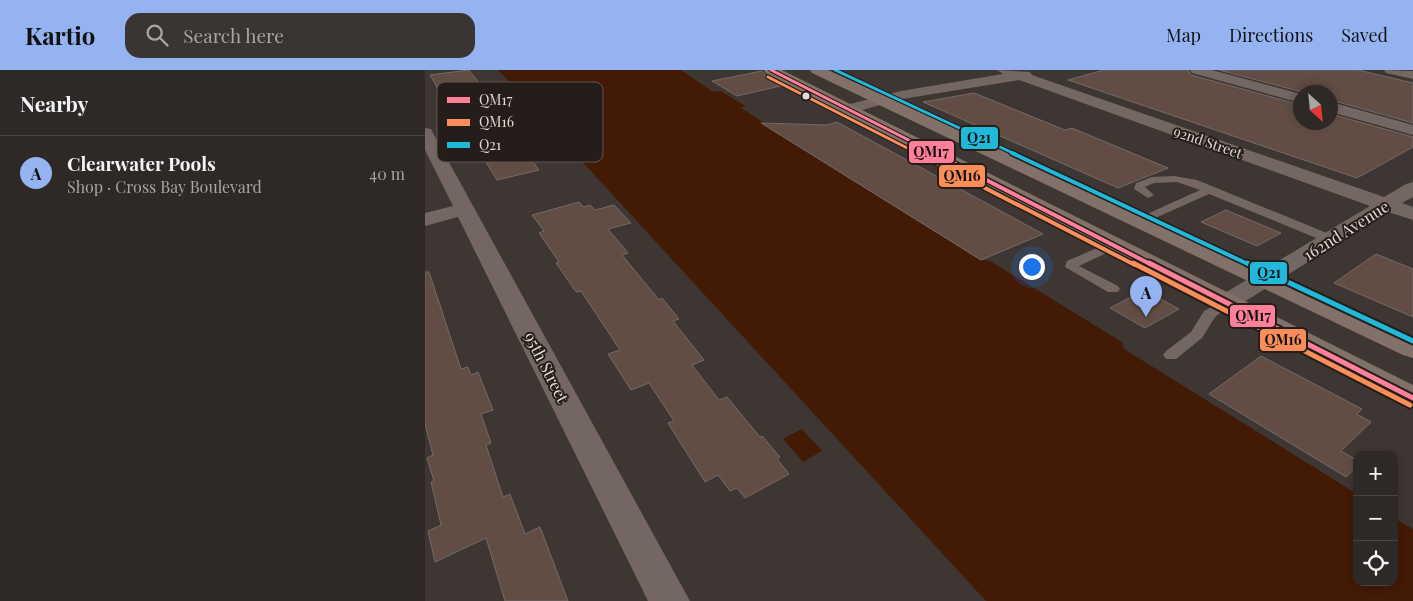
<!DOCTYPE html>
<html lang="en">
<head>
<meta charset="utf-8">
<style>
	body { margin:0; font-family:"Playfair Display",serif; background:#3a3432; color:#f1f3f6 }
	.controls { position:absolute; right:15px; bottom:15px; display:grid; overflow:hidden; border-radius:10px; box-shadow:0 2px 8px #0003 }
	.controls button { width:45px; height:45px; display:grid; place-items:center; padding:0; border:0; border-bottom:1px solid #494443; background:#2e2826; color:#f1f3f6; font:25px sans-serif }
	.compass { position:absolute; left:868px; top:15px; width:45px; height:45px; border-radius:50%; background:#2e2826; box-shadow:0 2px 8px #0003; rotate:153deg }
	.you { position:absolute; left:606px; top:196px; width:18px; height:18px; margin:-12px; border:4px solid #fff; border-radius:50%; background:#1a73e8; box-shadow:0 0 0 8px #1a73e833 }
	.badge { display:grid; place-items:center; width:32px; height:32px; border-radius:50%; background:#95b2f1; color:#111; font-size:16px; font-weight:700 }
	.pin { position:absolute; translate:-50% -41px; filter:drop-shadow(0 1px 2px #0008) }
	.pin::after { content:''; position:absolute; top:26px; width:18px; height:15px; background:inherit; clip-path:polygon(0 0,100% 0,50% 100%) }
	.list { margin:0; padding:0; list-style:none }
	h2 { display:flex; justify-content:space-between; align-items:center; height:65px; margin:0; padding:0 20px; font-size:21px }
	h2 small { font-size:16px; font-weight:400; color:#a7a6a7 }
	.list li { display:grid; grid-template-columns:32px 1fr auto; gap:15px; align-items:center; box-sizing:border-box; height:75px; padding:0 20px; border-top:1px solid #494443 }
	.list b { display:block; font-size:19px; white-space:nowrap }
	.list p { margin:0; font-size:16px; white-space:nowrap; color:#a7a6a7 }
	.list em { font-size:16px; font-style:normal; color:#a7a6a7 }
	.icon { flex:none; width:28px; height:28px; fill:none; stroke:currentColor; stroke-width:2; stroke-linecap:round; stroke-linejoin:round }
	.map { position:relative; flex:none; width:988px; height:531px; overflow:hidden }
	header { display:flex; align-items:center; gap:30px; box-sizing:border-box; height:70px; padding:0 25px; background:#95b2f1; color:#111 }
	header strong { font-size:24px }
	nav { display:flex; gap:28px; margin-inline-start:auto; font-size:18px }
	.search { width:350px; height:45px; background:#3a3432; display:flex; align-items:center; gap:12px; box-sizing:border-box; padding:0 18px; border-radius:15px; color:#a7a6a7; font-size:19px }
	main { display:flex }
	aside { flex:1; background:#2e2826 }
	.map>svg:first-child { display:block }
</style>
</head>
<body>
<header>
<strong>Kartio</strong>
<div class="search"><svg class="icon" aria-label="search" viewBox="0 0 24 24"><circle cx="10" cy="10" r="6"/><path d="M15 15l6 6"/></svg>Search here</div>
<nav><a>Map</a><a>Directions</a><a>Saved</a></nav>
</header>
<main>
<aside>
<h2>Nearby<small></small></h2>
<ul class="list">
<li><span class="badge">A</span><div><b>Clearwater Pools</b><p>Shop · Cross Bay Boulevard</p></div><em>40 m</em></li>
</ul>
</aside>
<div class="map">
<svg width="988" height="531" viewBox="0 0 988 531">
	<rect width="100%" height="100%" fill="#3e3632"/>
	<!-- water -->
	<g fill="#431a04">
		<path d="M73,0H256L288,22L296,21L320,36L316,38L351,60L359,67L556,190L565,191L697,272L699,279L932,424V512H969V448L988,459V531H561Z"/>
		<path d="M377,359L397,381L378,392L358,369Z"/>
	</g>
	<!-- building -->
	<g fill="#614d43" stroke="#726b68">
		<path d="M44,0L72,36L77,35L97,60L88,62L100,75L96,76L114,100L72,110L54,81L58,80L32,42H26L5,5Z"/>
		<path d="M679,0H763L766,5L876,35V52H906V44L988,67V77L932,108L643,10Z"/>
		<path d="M794,0H933L988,13V53L906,30V22H877Z"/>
		<path d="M337,1L340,5L360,15L312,26L287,11Z"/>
		<path d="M549,23L640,60L647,58L743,98L693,118L498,32Z"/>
		<path d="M412,52L618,164L556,190L336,53L402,55Z"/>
		<path d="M154,132L159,137L165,135L170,140L189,135L206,153L183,159L203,183L197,185L234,230L237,228L254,249L248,251L279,290L267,295L294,330L302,327L335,367L337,366L355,387L352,389L364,404L320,428L312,418L305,421L293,405L280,412L243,353L249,351L224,313L206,320L183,284L195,280L156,221L151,222L131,193L134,192L114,163L119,161L107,145Z"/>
		<path d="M801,140L856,163L832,176L776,152Z"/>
		<path d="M951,184L988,199V247L909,213Z"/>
		<path d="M0,202H4L36,299L43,297L46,305L53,302L68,340L56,344L66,373L61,375L78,427L85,424L100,464L115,457L143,531H80L61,468L10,492L3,461L16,455L6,412L9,411L2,388L8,385L0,354Z"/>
		<path d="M719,220L754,239L720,258L685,238Z"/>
		<path d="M836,286L937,339L932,344L946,352L916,381L932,390V397L921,407L784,324Z"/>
	</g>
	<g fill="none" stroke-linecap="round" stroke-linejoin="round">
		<!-- lane -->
		<g fill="#746662" fill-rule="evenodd">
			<path d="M749,106L772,110L909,166L911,169L905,173L901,172L784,124L719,153H711L709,151L711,149L775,120L752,112L729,113L720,117L729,125L723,128L709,119L711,113L727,107Z"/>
			<path d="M688,171L694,175L692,178L654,196L693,216L695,219L693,222H683L640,197L642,191Z"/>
			<path d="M802,228L809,232L790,247L777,268L751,289H741L738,285L741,281L766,262L779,241Z"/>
		</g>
		<!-- street -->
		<g fill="#746662" fill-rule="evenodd">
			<path d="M572,0L605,2L607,5L959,127L981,114L988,112V127L977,133L988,137V150L963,142L811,237L802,240L793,237L789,232L793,227L945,136L594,10L477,29L423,44L417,42L415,39L417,36L476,21L578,4Z"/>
			<path d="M765,0H787L876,24V33L767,3Z"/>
			<path d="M959,0L988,1V9L961,3Z"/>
			<path d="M906,32L988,55V65L906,42Z"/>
			<path d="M0,58L6,59L8,63L265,531H223L33,147L0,156V143L28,136L0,80Z"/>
		</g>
		<!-- primary -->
		<g fill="#827168" fill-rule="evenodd">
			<path d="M339,0H357L988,315V339L977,335L341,3Z"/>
			<path d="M385,0H403L988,268V288L978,285L387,3Z"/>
		</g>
		<defs>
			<path id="bus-1-far2" d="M346,0L511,84"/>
			<path id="bus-1-far1" d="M509,83L727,195"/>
			<path id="bus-1" d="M724,193L988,328"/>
			<path id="bus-2-far2" d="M343,7L494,84"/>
			<path id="bus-2-far1" d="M492,83L710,195"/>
			<path id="bus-2" d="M708,193L985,335"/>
			<path id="bus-3-far2" d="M410,0L590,84"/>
			<path id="bus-3-far1" d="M587,83L825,195"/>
			<path id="bus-3" d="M822,193L988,271"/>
		</defs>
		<!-- bus-1-far2 casing -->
		<use href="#bus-1-far2" stroke="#241d1a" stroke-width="5"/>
		<!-- bus-1-far1 casing -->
		<use href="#bus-1-far1" stroke="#241d1a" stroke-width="7"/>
		<!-- bus-1 casing -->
		<use href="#bus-1" stroke="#241d1a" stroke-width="9"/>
		<!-- bus-2-far2 casing -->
		<use href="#bus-2-far2" stroke="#241d1a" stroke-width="5"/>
		<!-- bus-2-far1 casing -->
		<use href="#bus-2-far1" stroke="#241d1a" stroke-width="7"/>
		<!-- bus-2 casing -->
		<use href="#bus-2" stroke="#241d1a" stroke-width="9"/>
		<!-- bus-3-far2 casing -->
		<use href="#bus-3-far2" stroke="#241d1a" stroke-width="5"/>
		<!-- bus-3-far1 casing -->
		<use href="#bus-3-far1" stroke="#241d1a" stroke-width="7"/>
		<!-- bus-3 casing -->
		<use href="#bus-3" stroke="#241d1a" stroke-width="9"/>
		<!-- bus-1-far2 -->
		<use href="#bus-1-far2" stroke="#ff8098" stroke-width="3"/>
		<!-- bus-1-far1 -->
		<use href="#bus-1-far1" stroke="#ff8098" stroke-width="4"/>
		<!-- bus-1 -->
		<use href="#bus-1" stroke="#ff8098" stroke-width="5"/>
		<!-- bus-2-far2 -->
		<use href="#bus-2-far2" stroke="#fa8e5a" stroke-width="3"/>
		<!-- bus-2-far1 -->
		<use href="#bus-2-far1" stroke="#fa8e5a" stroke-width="4"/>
		<!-- bus-2 -->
		<use href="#bus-2" stroke="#fa8e5a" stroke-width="5"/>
		<!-- bus-3-far2 -->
		<use href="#bus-3-far2" stroke="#20b9da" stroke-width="3"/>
		<!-- bus-3-far1 -->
		<use href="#bus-3-far1" stroke="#20b9da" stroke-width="4"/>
		<!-- bus-3 -->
		<use href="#bus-3" stroke="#20b9da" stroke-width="5"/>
	</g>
	<!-- markers -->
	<circle fill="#e3dad6" stroke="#241d1a" stroke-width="2" cx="381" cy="26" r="4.5"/>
	<g text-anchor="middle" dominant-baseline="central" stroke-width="4" stroke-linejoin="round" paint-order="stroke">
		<!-- far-street labels -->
		<g font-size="14" fill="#e3dad6" stroke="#241d1a">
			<text transform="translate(783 72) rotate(19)">92nd Street</text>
		</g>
		<!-- street labels -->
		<g font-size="16" fill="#e3dad6" stroke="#241d1a">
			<text transform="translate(921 160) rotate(-32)">162nd Avenue</text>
			<text transform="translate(122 297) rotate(63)">95th Street</text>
		</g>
	</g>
	<!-- legend -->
	<rect x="12" y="12" width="166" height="80" rx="8" fill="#241d1a" stroke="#5d5652" stroke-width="1"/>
	<rect x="22" y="27" width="23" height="6" fill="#ff8098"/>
	<rect x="22" y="49" width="23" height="7" fill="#fa8e5a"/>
	<rect x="22" y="72" width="23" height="6" fill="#20b9da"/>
	<g font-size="14" fill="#e3dad6">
		<text x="54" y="35">QM17</text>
		<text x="54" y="57">QM16</text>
		<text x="54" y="80">Q21</text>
	</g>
	<g stroke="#241d1a" stroke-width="2">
		<rect x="535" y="56" width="39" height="24" rx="5" fill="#20b9da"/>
		<rect x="483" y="70" width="47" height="24" rx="5" fill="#ff8098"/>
		<rect x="513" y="94" width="48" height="24" rx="5" fill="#fa8e5a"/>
		<rect x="824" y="191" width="39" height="24" rx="5" fill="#20b9da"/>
		<rect x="804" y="234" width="47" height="24" rx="5" fill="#ff8098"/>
		<rect x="834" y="258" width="48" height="24" rx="5" fill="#fa8e5a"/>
	</g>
	<g font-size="14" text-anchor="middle" font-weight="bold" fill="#111">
		<text x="554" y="73">Q21</text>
		<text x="506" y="87">QM17</text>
		<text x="537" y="111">QM16</text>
		<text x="844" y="208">Q21</text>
		<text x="828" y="251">QM17</text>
		<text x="858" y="275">QM16</text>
	</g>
</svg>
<div class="controls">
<button>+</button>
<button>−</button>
<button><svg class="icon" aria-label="locate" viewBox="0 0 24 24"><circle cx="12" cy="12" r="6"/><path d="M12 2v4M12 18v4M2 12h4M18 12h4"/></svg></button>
</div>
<svg class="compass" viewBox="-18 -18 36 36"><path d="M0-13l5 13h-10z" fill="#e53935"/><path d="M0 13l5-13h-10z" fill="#a7a6a7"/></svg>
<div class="you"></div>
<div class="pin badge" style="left:721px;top:247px">A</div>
</div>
</main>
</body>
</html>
